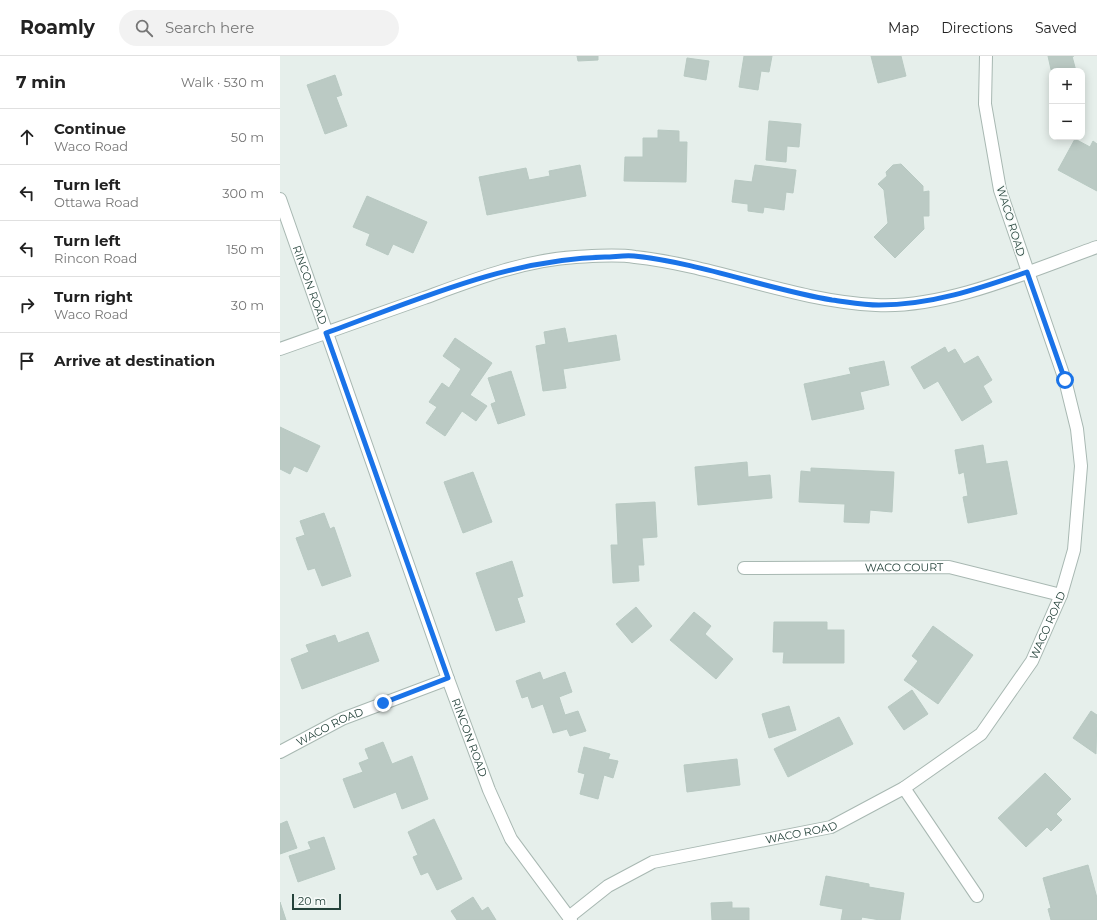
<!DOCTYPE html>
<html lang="en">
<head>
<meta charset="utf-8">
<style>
	body { margin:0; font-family:Montserrat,sans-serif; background:#f2f2f2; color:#222 }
	.controls { position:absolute; right:12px; top:12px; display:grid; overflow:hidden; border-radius:8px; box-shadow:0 2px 10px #0003 }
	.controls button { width:36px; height:36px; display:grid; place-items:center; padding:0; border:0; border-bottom:1px solid #e0e0e0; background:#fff; color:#222; font:20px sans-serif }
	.scale { position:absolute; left:12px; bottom:10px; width:49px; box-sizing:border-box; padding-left:4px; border:2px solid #24423a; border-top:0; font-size:11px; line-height:14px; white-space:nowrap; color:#24423a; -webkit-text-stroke:3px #f7fbf9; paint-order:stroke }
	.stop { position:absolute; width:12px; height:12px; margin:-9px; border:3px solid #1a73e8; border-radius:50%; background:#fff }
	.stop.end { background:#1a73e8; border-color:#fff; box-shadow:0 1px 4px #0008 }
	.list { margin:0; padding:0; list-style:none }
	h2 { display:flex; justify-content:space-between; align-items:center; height:52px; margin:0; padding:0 16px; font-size:17px }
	h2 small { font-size:13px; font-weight:400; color:#767676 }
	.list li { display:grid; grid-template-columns:26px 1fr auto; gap:12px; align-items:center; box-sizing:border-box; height:56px; padding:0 16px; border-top:1px solid #e0e0e0 }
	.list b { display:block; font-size:15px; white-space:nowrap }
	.list p { margin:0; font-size:13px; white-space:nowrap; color:#767676 }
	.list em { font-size:13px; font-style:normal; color:#767676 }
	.icon { flex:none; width:22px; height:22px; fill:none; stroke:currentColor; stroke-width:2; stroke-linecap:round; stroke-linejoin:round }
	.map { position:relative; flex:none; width:817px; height:864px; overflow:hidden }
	header { display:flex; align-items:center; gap:24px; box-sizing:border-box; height:56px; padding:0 20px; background:#fff; border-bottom:1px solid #e0e0e0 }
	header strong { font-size:19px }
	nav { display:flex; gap:22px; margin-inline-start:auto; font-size:14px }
	.search { width:280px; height:36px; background:#f2f2f2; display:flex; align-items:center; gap:10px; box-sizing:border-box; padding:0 14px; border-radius:22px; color:#767676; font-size:15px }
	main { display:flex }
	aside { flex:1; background:#fff }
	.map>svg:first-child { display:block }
</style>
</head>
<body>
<header>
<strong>Roamly</strong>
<div class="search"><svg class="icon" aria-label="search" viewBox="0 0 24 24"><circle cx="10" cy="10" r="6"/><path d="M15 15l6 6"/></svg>Search here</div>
<nav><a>Map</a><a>Directions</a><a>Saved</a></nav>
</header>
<main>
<aside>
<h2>7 min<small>Walk · 530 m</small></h2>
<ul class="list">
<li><svg class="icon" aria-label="ahead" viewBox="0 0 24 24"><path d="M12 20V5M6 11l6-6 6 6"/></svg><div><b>Continue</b><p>Waco Road</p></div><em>50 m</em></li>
<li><svg class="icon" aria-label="left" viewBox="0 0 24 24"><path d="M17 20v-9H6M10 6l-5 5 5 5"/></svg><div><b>Turn left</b><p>Ottawa Road</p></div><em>300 m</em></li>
<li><svg class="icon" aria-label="left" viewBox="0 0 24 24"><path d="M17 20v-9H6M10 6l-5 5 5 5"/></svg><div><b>Turn left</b><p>Rincon Road</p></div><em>150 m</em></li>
<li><svg class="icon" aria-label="right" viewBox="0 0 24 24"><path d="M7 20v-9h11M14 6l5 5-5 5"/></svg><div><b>Turn right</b><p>Waco Road</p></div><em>30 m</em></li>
<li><svg class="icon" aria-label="arrive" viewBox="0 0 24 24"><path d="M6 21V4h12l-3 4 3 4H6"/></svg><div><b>Arrive at destination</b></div></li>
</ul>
</aside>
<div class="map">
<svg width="817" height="864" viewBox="0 0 817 864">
	<rect width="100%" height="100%" fill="#e6efeb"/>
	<!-- building -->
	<g fill="#bbcac4" stroke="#b8c9c2">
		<path d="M297,0H318V4L298,5Z"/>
		<path d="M464,0H492L489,16L481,15L478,34L459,31Z"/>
		<path d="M591,0H621L626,20L598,27Z"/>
		<path d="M768,0H794H792L796,15H772V18Z"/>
		<path d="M407,2L429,5L426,24L404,20Z"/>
		<path d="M55,19L62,39L56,41L67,70L45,78L27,29Z"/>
		<path d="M489,65L521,68L519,91L507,90L506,106L486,104Z"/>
		<path d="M378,74L399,75V86H407L406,126L344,125L345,101H363V82H378Z"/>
		<path d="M795,83L810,91L813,85L817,88V135L778,114Z"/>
		<path d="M621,108L643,130V136L649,135V160H643L644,173L615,202L594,181L608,167L604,134L598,128L607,120L606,116L613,109Z"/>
		<path d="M300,109L306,140L207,159L199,121L246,112L249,124L270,120L269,115Z"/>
		<path d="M475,109L516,114L513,137L506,136L504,154L484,151L483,157L468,155V148L452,146L455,124L472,126Z"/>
		<path d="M87,140L147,166L133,197L113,188L108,199L86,189L90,178L73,171Z"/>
		<path d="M285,272L288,287L336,279L340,304L283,313L286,332L263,335L256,290L266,288L264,276Z"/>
		<path d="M175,282L212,307L190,339L207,350L196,365L182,355L165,380L146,367L157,351L149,346L162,327L169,332L181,313L163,300Z"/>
		<path d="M665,291L668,297L675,293L684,308L698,300L712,324L703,330L712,346L682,365L658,325L644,333L631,311Z"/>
		<path d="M604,305L609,329L580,336L584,353L532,364L524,328L571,318L569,312Z"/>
		<path d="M231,315L245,359L218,368L211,348L216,346L208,322Z"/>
		<path d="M0,371L40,390L27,416L14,410L10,418L0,413Z"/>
		<path d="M703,389L706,408L727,405L737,458L688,467L683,441L688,440L684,416L679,418L675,394Z"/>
		<path d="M467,406L468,421L490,419L492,442L418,449L415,411Z"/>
		<path d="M531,412L614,416L612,456L590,454L589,467L564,466L565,448L519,446L521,415L531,416Z"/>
		<path d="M193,416L212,466L183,477L164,426Z"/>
		<path d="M375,446L377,481L362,482L364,509H358L359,525L333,527L331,489H338L336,448Z"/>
		<path d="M44,457L50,473L54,471L71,520L42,530L35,512L28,514L16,482L25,479L20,465Z"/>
		<path d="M232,505L243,540L237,542L245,566L216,575L196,517Z"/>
		<path d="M356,551L372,570L352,587L336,568Z"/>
		<path d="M414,556L431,570L425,578L453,603L436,623L390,584Z"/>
		<path d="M494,566H547V574H564V607H503L504,596H493Z"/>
		<path d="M653,570L693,599L658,648L624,624L638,605L632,600Z"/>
		<path d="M88,576L99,605L22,633L11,603L29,596L26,589L55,579L58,587Z"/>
		<path d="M260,616L263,624L285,616L292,636L279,641L285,659L298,655L306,675L290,680L287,673L273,677L263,648L252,652L248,640L242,642L236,625Z"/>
		<path d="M632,634L648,658L624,674L608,651Z"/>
		<path d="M509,650L516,674L489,682L482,658Z"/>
		<path d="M811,655L817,659L816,698L793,682Z"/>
		<path d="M559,661L573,688L508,721L494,693Z"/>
		<path d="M103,686L112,708L132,700L148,743L122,753L116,736L74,752L63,723L83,716L79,707L89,703L85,693Z"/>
		<path d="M304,691L330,698L328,703L338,705L333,722L324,719L318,743L300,738L305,718L298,716Z"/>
		<path d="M457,703L460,729L407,736L404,709Z"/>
		<path d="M765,717L791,743L776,758L782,764L771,775L767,771L746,791L718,762Z"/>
		<path d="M154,763L182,823L157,834L148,816L141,819L133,801L138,799L128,776Z"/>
		<path d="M7,765L17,792L0,798V768Z"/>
		<path d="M44,781L55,813L18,826L9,800L31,793L28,786Z"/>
		<path d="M808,809L817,842V864H771L768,853L771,852L763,822Z"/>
		<path d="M546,820L589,828V831L624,837L620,864H600L582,861L581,864H561L563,853L540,849Z"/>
		<path d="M193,841L202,855L208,851L216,864H177L171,855Z"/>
		<path d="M0,846L6,864H0Z"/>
		<path d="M452,846V852H469V864H432L431,847Z"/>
	</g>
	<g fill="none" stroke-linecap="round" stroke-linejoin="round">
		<defs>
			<g id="street">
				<path id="s1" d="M0,143L168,623L209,734L231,783L291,864"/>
				<path d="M0,293C48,276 96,259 144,242C193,224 244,204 296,201C315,200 336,198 355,201C437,210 514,245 596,249C666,253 752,214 817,191"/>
				<path id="s2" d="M464,512L669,511L781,539"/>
				<path id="s3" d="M0,696L62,663L168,623"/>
				<path d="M624,732L697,840"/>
				<path id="s4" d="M289,861L328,830L373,806L551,771L624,732L701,678L752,605L781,539L794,494L801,410L797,373L785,324L720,134L705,48L706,0"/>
			</g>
		</defs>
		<!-- street casing -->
		<use href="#street" stroke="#a8b8b2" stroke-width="14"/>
		<!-- street -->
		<use href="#street" stroke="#fff" stroke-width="12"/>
	</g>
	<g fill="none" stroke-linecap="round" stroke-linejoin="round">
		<!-- route -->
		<path stroke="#1a73e8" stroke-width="5" d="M103,647L168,622L46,277C137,244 228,203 325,201C334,201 344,199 354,200C421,207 486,233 552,244C568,246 584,249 599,249C651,249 698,233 747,216L785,324"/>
	</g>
	<g text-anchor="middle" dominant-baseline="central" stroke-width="3" stroke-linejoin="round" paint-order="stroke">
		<!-- street labels -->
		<g font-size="11" fill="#24423a" stroke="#f7fbf9">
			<text transform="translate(731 165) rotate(73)">WACO ROAD</text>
			<text stroke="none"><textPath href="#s1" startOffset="91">RINCON ROAD</textPath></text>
			<text stroke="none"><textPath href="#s2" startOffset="160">WACO COURT</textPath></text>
			<text stroke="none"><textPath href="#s4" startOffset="587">WACO ROAD</textPath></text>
			<text stroke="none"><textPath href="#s3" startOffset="56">WACO ROAD</textPath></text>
			<text stroke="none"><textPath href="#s1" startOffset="571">RINCON ROAD</textPath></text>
			<text stroke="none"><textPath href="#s4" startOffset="252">WACO ROAD</textPath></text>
		</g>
	</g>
</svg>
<div class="controls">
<button>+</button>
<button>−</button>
</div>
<div class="scale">20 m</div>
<div class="stop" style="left:785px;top:324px"></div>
<div class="stop end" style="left:103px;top:647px"></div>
</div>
</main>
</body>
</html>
